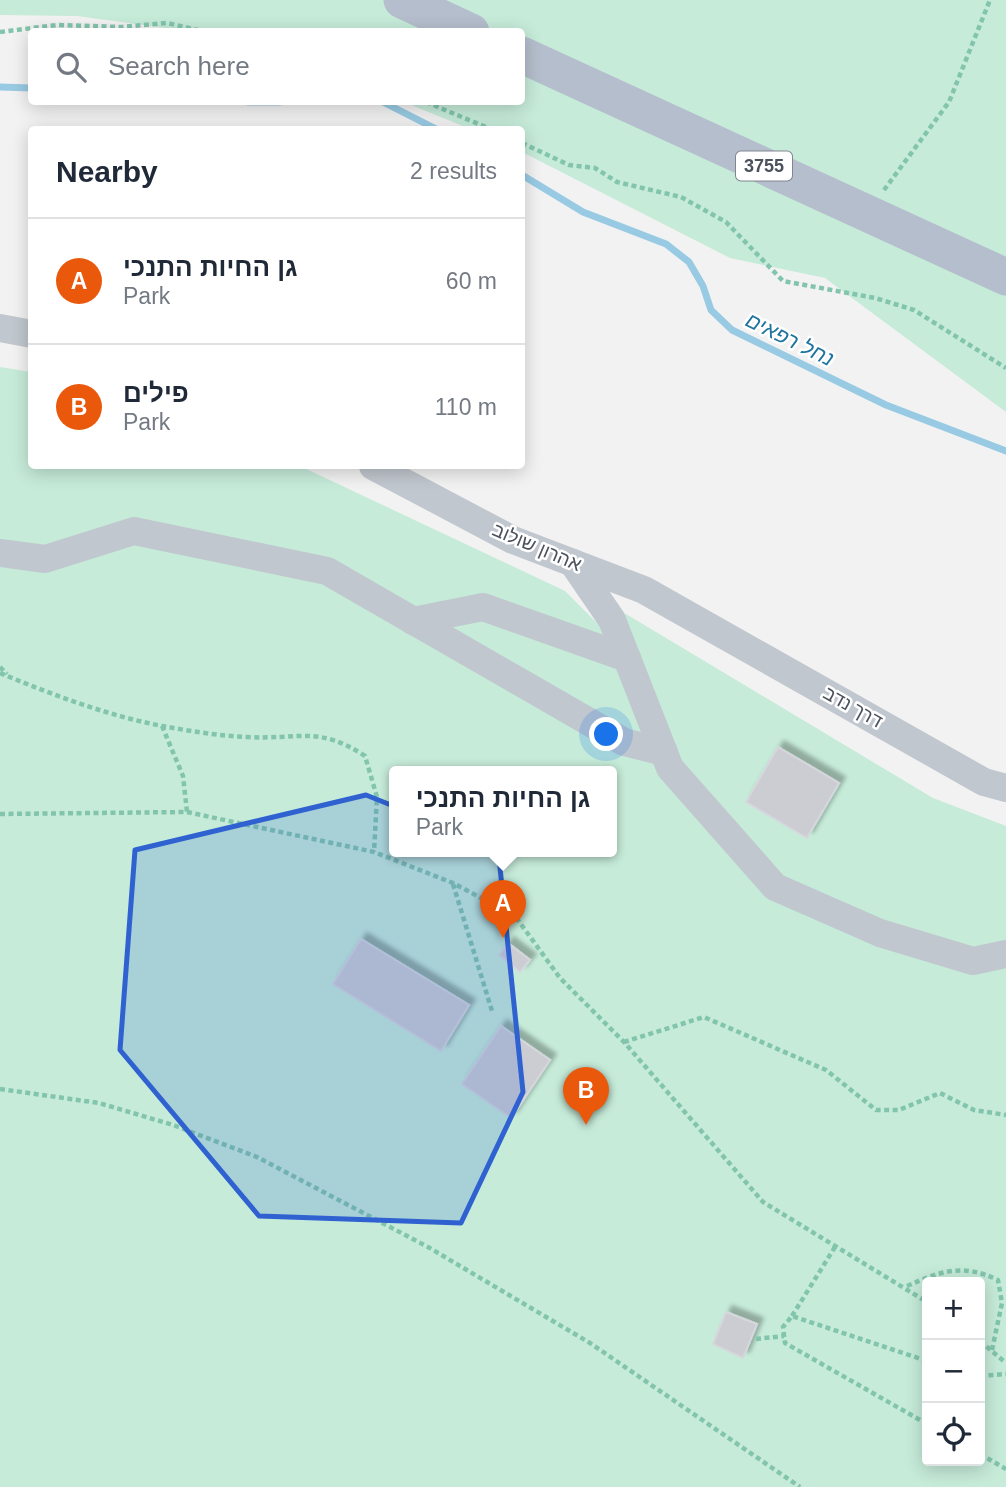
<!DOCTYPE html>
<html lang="en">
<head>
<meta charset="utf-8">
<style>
	body { margin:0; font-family:Arial,Heebo,sans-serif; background:#f6f6f7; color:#1f2937 }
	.controls { position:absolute; right:21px; bottom:21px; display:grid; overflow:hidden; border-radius:7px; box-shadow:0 4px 18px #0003 }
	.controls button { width:63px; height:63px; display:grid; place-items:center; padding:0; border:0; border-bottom:2px solid #e0e1e3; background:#fff; color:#1f2937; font:35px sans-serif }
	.you { position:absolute; left:607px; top:735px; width:24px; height:24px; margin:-18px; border:5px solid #fff; border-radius:50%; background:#1a73e8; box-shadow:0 0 0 10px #1a73e833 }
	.badge { display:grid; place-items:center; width:46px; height:46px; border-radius:50%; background:#ea580c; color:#fff; font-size:23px; font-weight:700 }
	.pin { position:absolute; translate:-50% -58px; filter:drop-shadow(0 2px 4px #0008) }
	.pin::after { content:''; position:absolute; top:37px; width:24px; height:21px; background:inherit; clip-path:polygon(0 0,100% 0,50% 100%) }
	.popup { position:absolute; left:389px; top:766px; width:228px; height:91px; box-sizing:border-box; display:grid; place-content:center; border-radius:7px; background:#fff; filter:drop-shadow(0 2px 5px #0005); font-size:23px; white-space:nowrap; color:#747a83 }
	.popup b { font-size:26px; color:#1f2937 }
	.popup::after { content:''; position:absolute; left:50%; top:100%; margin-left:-14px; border:14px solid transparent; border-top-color:#fff }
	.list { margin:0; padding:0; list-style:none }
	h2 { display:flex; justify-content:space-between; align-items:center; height:91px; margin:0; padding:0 28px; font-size:30px }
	h2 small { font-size:23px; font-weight:400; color:#747a83 }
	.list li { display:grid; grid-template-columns:46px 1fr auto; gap:21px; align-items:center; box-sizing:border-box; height:126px; padding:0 28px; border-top:2px solid #e0e1e3 }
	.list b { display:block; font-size:26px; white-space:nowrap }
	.list p { margin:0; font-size:23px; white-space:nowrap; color:#747a83 }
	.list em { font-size:23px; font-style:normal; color:#747a83 }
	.icon { flex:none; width:38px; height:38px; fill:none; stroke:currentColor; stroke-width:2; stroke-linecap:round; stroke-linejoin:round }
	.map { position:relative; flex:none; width:1006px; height:1487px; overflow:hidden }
	.search { position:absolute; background:#fff; box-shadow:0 4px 18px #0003; left:28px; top:28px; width:497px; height:77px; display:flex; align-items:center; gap:18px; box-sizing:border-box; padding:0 24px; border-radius:7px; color:#747a83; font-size:26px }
	.panel { position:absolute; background:#fff; box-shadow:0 4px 18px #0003; left:28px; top:126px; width:497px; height:343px; border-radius:7px }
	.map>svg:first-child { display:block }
</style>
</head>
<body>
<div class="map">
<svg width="1006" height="1487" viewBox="0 0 1006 1487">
	<defs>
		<filter id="shadow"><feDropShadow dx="6" dy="-6" stdDeviation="2" flood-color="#0004"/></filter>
	</defs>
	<rect width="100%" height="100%" fill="#f3f2f2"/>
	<!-- green -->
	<g fill="#c6ebd9" fill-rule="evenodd">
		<path d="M0,0H1006V412L825,278L730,258L522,152V130L470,129L404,102H522V32H195L77,16L0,15Z"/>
		<path d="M0,367L31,372L32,466H300L565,591L599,625L626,614L933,798L1006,826V1487H0ZM394,772H612V852H394ZM927,1282H980V1461H927Z"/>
	</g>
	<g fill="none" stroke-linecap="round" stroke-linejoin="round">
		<!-- stream -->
		<g stroke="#98cbe3" stroke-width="7">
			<path d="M0,87L32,88"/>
			<path d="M248,102H280"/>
			<path d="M383,102L438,130"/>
			<path d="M522,175L583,212L666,244L689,262L703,286L711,310L732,330L886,405L1006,451"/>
		</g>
	</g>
	<!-- building -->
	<g fill="#cccdd3" stroke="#d6d7dc" stroke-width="2" filter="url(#shadow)">
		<path d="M778,747L839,783L807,838L746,802Z"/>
		<path d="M361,939L469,1005L441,1051L333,984Z"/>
		<path d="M508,943L530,960L520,972L499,955Z"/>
		<path d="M501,1026L550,1060L511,1118L462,1084Z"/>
		<path d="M726,1312L757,1324L743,1358L713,1344Z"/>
	</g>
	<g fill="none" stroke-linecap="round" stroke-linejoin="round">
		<!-- path -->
		<g stroke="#82c5ac" stroke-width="4.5" stroke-dasharray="5 3.5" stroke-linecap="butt">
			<path d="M0,32L57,25L122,27L167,23L207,32"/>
			<path d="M426,102L493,130"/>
			<path d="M522,143L569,165L595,168L617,182L681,197L726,222L783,281L875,298L914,310L1006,368"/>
			<path d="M884,190L949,102L990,0"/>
			<path d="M0,667L7,674"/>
			<path d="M0,673C53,695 106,715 162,726C190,731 220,736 247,737C299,740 318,725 365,756L377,797L374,852"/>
			<path d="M162,726L183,776L187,812"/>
			<path d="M0,814L187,812L374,852L453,883L515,916L560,978L624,1042L763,1202L927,1302"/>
			<path d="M453,884L492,1011"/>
			<path d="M624,1042L704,1017L826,1070L876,1110H899L940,1093L974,1110L1006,1115"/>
			<path d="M0,1089L99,1103L173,1125L257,1157L428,1247L590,1343L800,1487"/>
			<path d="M907,1286C941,1271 963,1263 998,1280L1002,1303L992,1350"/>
			<path d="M792,1316L835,1247"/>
			<path d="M756,1339L784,1336"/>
			<path d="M980,1341L1006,1363"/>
			<path d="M927,1361L792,1316L783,1327L785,1343L927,1424"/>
			<path d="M980,1376L1006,1374"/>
			<path d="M980,1454L1006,1469"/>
		</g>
		<!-- minor -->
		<g stroke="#c1c7ce" stroke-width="28">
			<path d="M0,328L32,334"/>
			<path d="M373,466L513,540L644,590L984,782L1006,788"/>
			<path d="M0,553L45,559L134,531L327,571L624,742L664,752"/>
			<path d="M573,563L612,620L670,768L775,887L880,933L973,961L1006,954"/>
			<path d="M413,621L483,607L627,658"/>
		</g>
		<!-- major -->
		<g stroke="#b5becc" stroke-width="37">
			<path d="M402,0L471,32"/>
			<path d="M522,55L1006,277"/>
		</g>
	</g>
	<!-- marked area -->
	<path fill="#2f62d0" fill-opacity="0.2" stroke="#2f62d0" stroke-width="5" stroke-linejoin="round" d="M366,795L498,848L523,1092L461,1223L259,1216L120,1050L135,850Z"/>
	<g text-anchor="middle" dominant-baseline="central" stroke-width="5" stroke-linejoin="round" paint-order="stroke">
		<!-- shield labels -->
		<rect fill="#fff" stroke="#81868e" stroke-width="2" x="736" y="151.5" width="56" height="29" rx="5"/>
		<g font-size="18" font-weight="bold" fill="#4b525d">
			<text x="764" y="166">3755</text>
		</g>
		<!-- street labels -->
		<g font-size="19" fill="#4b525d" stroke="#fff">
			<text transform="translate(537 547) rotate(23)">אהרון שולוב</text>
			<text transform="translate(853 707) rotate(29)">דרך נדב</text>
		</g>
		<!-- water labels -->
		<g font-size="21" font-style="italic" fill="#1e749e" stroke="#fff">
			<text transform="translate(790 339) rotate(26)">נחל רפאים</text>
		</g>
	</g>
</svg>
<div class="controls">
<button>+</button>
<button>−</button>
<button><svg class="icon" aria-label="locate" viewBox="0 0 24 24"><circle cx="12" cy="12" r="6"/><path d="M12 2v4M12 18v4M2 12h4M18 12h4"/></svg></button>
</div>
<div class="you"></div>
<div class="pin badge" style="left:503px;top:938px">A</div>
<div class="popup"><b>גן החיות התנכי</b>Park</div>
<div class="pin badge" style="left:586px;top:1125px">B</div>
<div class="search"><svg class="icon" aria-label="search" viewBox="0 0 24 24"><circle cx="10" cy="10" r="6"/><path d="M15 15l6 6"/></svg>Search here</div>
<section class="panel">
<h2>Nearby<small>2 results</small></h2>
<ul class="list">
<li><span class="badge">A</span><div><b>גן החיות התנכי</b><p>Park</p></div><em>60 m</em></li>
<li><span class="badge">B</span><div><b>פילים</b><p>Park</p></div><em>110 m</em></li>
</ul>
</section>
</div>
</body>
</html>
